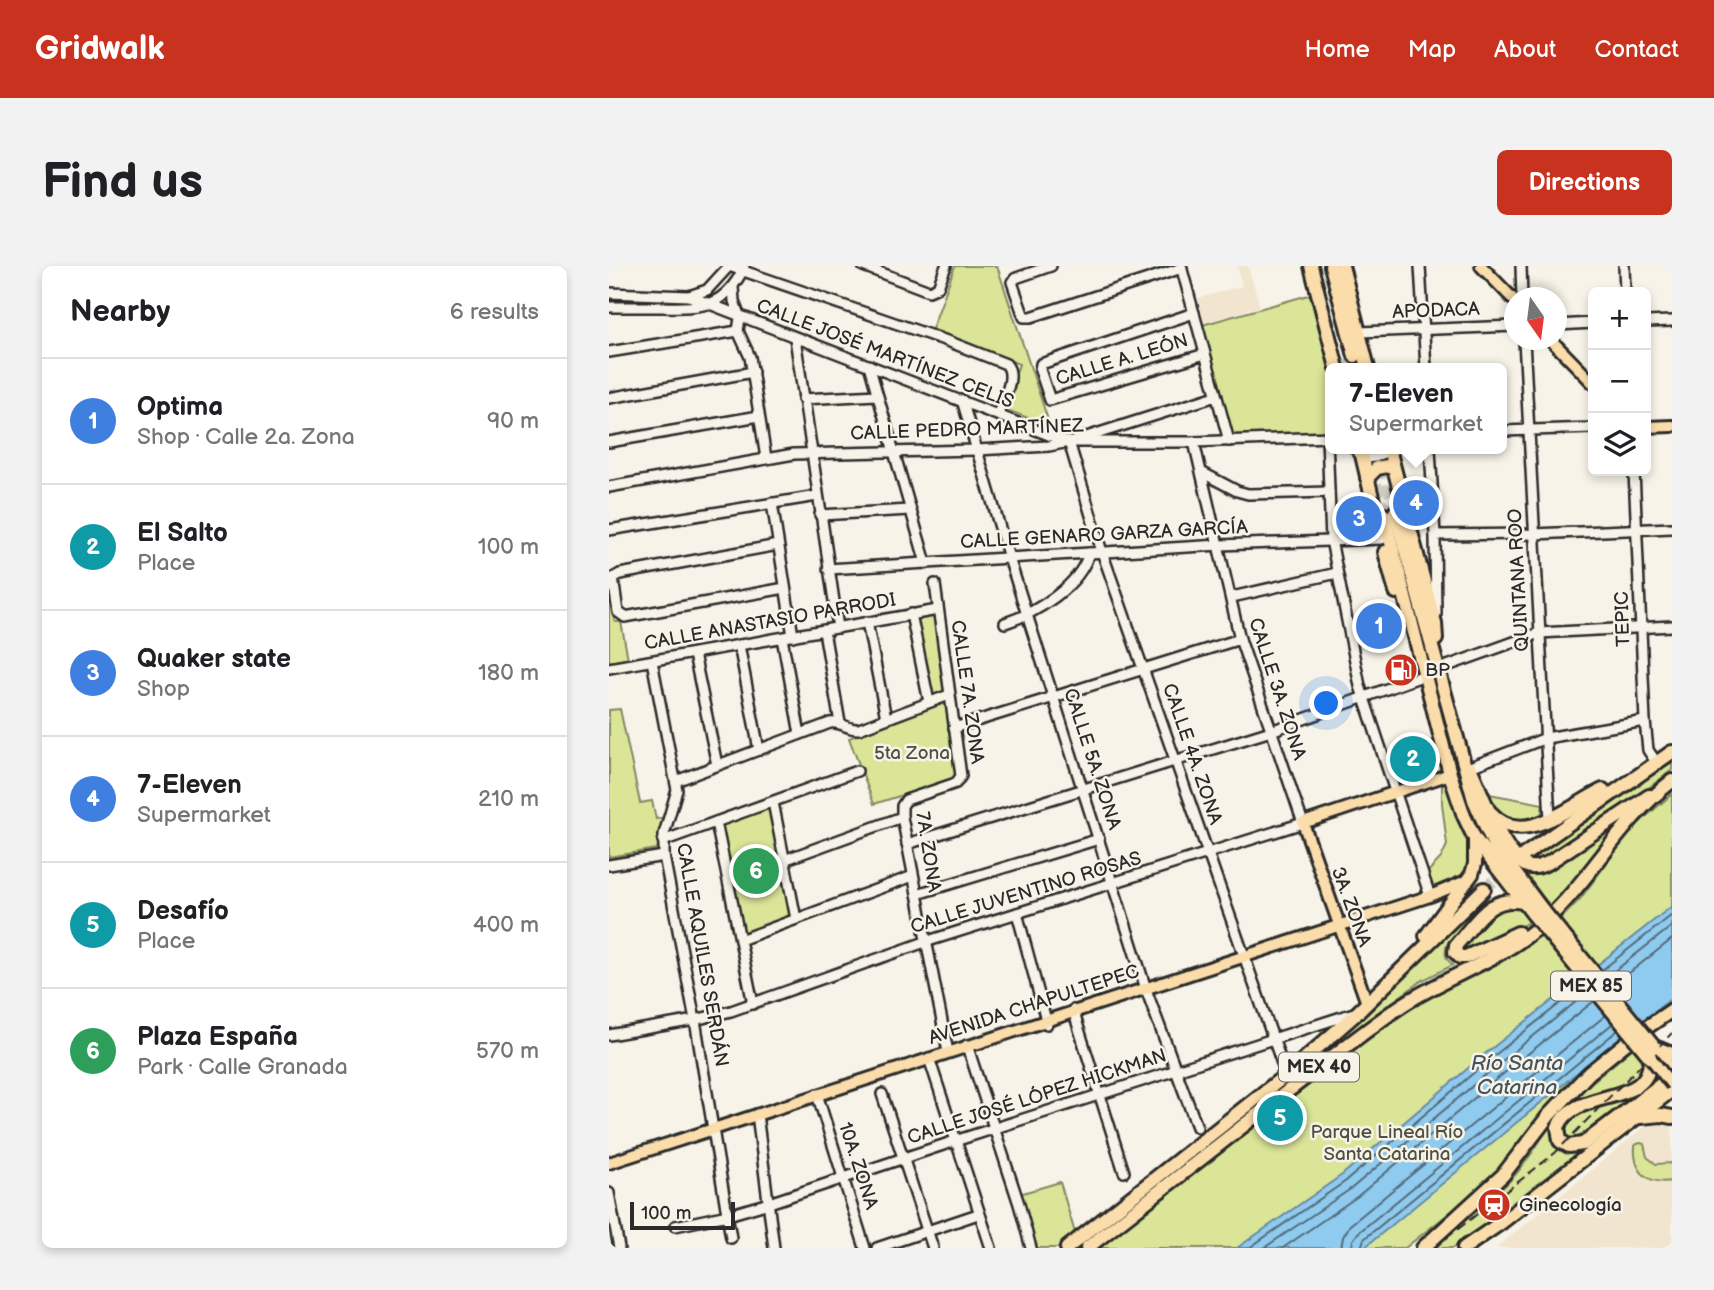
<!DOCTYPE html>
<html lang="en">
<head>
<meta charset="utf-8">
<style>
	body { margin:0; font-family:"Balsamiq Sans",sans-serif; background:#f2f2f2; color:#202124 }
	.controls { position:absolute; right:21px; top:21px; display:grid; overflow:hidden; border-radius:10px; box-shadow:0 4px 10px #0003 }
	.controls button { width:63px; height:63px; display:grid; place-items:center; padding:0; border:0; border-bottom:2px solid #e0e0e0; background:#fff; color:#202124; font:35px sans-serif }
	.compass { position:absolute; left:895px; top:21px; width:63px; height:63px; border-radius:50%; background:#fff; box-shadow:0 4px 10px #0003; rotate:166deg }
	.scale { position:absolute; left:21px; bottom:18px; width:105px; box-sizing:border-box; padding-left:7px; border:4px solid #2b2b2b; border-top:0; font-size:19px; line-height:24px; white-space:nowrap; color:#2b2b2b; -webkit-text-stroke:5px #f7f3e8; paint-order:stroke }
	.you { position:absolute; left:718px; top:438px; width:24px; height:24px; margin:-18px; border:5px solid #fff; border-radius:50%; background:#1a73e8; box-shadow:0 0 0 10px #1a73e833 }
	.badge { display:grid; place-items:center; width:46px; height:46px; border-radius:50%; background:#c8321e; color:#fff; font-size:23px; font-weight:700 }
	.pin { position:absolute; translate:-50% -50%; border:4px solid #fff; box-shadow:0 2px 7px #0006 }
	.popup { position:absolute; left:716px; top:97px; width:182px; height:91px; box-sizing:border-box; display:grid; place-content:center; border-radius:10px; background:#fff; filter:drop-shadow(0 2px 5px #0005); font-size:23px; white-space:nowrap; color:#757577 }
	.popup b { font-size:26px; color:#202124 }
	.popup::after { content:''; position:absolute; left:50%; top:100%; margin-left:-14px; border:14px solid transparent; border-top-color:#fff }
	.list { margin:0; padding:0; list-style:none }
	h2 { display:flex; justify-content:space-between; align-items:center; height:91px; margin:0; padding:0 28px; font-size:30px }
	h2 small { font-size:23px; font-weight:400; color:#757577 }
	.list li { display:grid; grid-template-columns:46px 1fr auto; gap:21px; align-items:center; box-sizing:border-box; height:126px; padding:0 28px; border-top:2px solid #e0e0e0 }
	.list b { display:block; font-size:26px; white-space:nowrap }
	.list p { margin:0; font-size:23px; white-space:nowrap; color:#757577 }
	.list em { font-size:23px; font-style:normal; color:#757577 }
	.icon { flex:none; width:38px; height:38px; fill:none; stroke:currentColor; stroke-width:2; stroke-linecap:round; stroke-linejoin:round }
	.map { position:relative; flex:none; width:1063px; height:982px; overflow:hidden; border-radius:10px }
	header { display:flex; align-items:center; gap:42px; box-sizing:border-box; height:98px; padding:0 35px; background:#c8321e; color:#fff }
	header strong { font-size:33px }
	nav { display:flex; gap:38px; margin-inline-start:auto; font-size:24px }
	.intro { display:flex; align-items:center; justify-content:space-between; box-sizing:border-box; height:168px; padding:0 42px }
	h1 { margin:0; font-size:49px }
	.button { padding:18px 32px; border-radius:10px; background:#c8321e; color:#fff; font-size:24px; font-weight:700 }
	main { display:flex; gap:42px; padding:0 42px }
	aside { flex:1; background:#fff; border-radius:10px; box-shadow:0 4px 10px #0003 }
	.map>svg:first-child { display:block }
</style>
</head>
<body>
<header>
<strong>Gridwalk</strong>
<nav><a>Home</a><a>Map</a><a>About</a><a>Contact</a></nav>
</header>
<div class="intro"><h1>Find us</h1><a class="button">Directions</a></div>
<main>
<aside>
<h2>Nearby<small>6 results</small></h2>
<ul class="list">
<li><span class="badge" style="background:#3f7fe0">1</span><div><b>Optima</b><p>Shop · Calle 2a. Zona</p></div><em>90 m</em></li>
<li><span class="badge" style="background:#0f9aa8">2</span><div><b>El Salto</b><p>Place</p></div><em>100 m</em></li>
<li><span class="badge" style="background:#3f7fe0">3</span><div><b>Quaker state</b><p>Shop</p></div><em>180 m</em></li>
<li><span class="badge" style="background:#3f7fe0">4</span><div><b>7-Eleven</b><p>Supermarket</p></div><em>210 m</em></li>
<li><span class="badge" style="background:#0f9aa8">5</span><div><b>Desafío</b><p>Place</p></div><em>400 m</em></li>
<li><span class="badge" style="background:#2e9e5b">6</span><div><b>Plaza España</b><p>Park · Calle Granada</p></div><em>570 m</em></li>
</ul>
</aside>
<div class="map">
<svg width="1063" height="982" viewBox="0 0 1063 982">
	<rect width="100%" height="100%" fill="#f7f3e8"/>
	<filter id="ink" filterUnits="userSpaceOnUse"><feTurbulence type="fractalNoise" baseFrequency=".0143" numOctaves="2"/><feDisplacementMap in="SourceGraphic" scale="14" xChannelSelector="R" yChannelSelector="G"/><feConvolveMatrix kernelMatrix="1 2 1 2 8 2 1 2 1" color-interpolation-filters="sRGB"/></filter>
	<g filter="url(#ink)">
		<!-- built -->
		<g fill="#f2e5d0">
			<path d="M628,0H639L651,41L594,57L589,32L633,20Z"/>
			<path d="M1053,854L1063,855V982H887L1034,862Z"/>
		</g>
		<!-- green -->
		<g fill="#dae598" stroke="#828862" stroke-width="2">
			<path d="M346,0H388L441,160L395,143L410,98L323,63Z"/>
			<path d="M703,28L722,102L721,168L620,169L593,59Z"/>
			<path d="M0,328L6,356H12L19,393L0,396Z"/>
			<path d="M329,344L340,429L320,436L302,348Z"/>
			<path d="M336,435L348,512L265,538L240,472Z"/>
			<path d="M11,443L31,537L43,535L47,553L56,551L48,583L0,591V444Z"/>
			<path d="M1063,496V504C1020,537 975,571 927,597L921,595L974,553Z"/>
			<path d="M841,508L866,573L860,614L821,630L815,610L832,592L838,579L833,537V511Z"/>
			<path d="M880,528L934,538L932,552L913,558L887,547Z"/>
			<path d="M1063,528V728L995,783L964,814L923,859L892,903L872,922L796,982H490L656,852L820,727L912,683L951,654L971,633L1023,563Z"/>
			<path d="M164,536L187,653L131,674L107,556Z"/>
			<path d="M1010,554L959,623L941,640L913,604L925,607Z"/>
			<path d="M879,630L877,639L839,676C835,686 835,692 844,699L812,715L712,789Z"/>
			<path d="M904,640L911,643L921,656L854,688L850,683L887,643Z"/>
			<path d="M1024,782L1035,794L1032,811L1015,822L957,838Z"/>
			<path d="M1046,806L1054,815L974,874L960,875L953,868L956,855L962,848L1036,820Z"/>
			<path d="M942,859L943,867L948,878L974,884L844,982H819C851,960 881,937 907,908C920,893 930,875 942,859Z"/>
			<path d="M1031,877L1035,878L1038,891L1047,898L1063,897V915C1037,919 1024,904 1026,879Z"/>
			<path d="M451,916L468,974L458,982H422L407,929Z"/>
		</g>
		<!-- water -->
		<path fill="#8fcaef" stroke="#678aa1" stroke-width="2" d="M1063,640V732L1013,770L755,982H628L733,909L877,787Z"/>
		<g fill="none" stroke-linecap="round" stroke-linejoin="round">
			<!-- shore -->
			<g stroke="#536b79" stroke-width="2">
				<path d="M993,704L1063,649"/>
				<path d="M998,711L1063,660"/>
				<path d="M1005,719L1063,673"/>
				<path d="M640,982L737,915L881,793L973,720"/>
				<path d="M655,982L743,922L887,800L978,727"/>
				<path d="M674,982L749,930L894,808L985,735"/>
				<path d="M732,982L734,971L741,959L997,749"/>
				<path d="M743,982L744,974L749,967L1003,758"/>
				<path d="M752,982L755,973L1009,764"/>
			</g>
			<!-- highway-tunnel -->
			<g stroke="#cecbc2" stroke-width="12" stroke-dasharray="12 6" stroke-linecap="butt">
				<path d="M735,94L737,102"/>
				<path d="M758,183L775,249"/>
				<path d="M770,183L786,246"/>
				<path d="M875,623L899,603"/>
			</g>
			<defs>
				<g id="minor">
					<path d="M120,0L341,76L397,98C408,110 394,134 389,148"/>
					<path d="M254,0L320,25L329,21L337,0"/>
					<path d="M442,0L407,12L403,16L415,51H422L573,2"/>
					<path d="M572,0L620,175"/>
					<path d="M811,0L817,102"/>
					<path d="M912,0L913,32"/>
					<path d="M1015,0L1016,26"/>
					<path d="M124,21L125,35L131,52L129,65L141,91L157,192"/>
					<path d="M0,27L80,30L98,24L120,0"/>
					<path d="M80,30L458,176"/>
					<path d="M0,41C18,41 36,41 54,41C95,42 115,41 135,2"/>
					<path d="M585,47L432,98L431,104L441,134L596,88"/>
					<path d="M1037,56L1063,55"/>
					<path d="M948,59L984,57"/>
					<path d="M750,66L906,60"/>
					<path d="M186,72L229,362"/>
					<path d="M915,74L941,553"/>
					<path d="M0,86L129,65"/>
					<path d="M260,99L317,297"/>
					<path d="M0,132L144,106"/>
					<path d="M194,133L268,129"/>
					<path d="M353,134L400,292L538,726L588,861"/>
					<path d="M893,165L984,162"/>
					<path d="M718,171L722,274L751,420L821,630"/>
					<path d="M468,174L607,130"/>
					<path d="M0,176L150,150"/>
					<path d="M460,176L493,286L677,809"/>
					<path d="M746,183C755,195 769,194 778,183"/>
					<path d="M821,183L826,269L827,348"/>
					<path d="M1025,205L1036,455L1039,484L1047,496"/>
					<path d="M594,207L628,225L639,228L720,226"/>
					<path d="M0,221L185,188L368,184L440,180L460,176H585L721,171"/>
					<path d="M163,237L184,370"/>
					<path d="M211,249L301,244"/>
					<path d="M799,253L825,249"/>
					<path d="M0,264L208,230"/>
					<path d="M826,269L925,268L1063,262"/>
					<path d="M169,279L11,308L4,312L9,346L16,351L176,322"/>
					<path d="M219,303L611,279L773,273"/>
					<path d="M326,318L352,510L347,517L297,534L293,540V551L339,786"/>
					<path d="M623,331L728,307"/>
					<path d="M302,348L320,436"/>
					<path d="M258,356L277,452"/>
					<path d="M396,357C427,347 471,320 480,287"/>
					<path d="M215,365L231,457"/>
					<path d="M173,372L191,468"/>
					<path d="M130,379L150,484"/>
					<path d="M85,388L108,499"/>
					<path d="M43,395L68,524L55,568V590L86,754L122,972"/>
					<path d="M0,402L329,344"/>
					<path d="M830,403L930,367L1063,360"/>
					<path d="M345,462L631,373"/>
					<path d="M861,501L937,472L1036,455"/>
					<path d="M67,515L221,457C232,455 239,464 250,463L340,429"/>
					<path d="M164,536L187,653"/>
					<path d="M107,556L144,738"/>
					<path d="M54,575L248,505"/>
					<path d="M298,578L662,465L816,409"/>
					<path d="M175,594L293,551"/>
					<path d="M0,599L55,590"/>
					<path d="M308,628L490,573"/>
					<path d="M408,647L438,758"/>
					<path d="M131,674L304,610"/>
					<path d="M464,744L515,906"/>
					<path d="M0,769L86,754L122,745L316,676L694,557L631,373L585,176"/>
					<path d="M358,779L410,938L422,982"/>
					<path d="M320,792L382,982"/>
					<path d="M208,828L256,982"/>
					<path d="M273,828L324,982"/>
					<path d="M148,848L165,982"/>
					<path d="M0,927L10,982"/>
					<path d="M66,960L119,949L160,937L346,875L745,747"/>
					<path d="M268,982L369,948"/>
				</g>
				<g id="major">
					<path d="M872,0L906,35"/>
					<path d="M942,74L984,117"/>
					<path d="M1037,161L1063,160"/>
					<path d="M758,737L694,557L841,508"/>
					<path d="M1045,781L1063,803"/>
					<path d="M0,897L821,630L857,615"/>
				</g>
				<g id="highway">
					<path d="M702,0L728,102"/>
					<path d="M722,0L746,90"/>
					<path d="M733,0L759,102"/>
					<path d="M780,183L826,357L827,373"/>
					<path d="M753,189L771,265"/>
					<path d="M758,212L768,202L784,199"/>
					<path d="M786,246L865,534L885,579L932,642"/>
					<path d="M775,249L841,508L855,550L866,573L924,648"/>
					<path d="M776,286L787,326"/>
					<path d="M861,502C873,526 893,589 918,600C925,603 932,600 939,597L1040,530"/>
					<path d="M882,547C914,583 962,539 994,524"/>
					<path d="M915,589L1063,486"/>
					<path d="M909,667L857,691H851L846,686L847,679C868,656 880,629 914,636"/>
					<path d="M817,670L863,608L866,598V575"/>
					<path d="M1045,781L1063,788"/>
					<path d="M1041,791C1044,843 965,820 949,861L951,875L960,880L974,878L1063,810"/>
					<path d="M1031,851L1052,849L1063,851"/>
					<path d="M458,982L677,809L748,747L875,623"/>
					<path d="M478,982C540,933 603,884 666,835C707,804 747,771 789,742C832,712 886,697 927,663C979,620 1009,556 1063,515"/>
					<path d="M814,982L894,909L940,849L980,807L1028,768L1063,744"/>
					<path d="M855,982L893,956L1063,824"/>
				</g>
			</defs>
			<!-- minor casing -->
			<use href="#minor" stroke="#2b2b2b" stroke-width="14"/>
			<!-- major casing -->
			<use href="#major" stroke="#2b2b2b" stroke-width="16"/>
			<!-- highway casing -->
			<use href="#highway" stroke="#2b2b2b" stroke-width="18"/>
			<!-- minor -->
			<use href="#minor" stroke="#f7f3e8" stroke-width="9"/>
			<!-- major -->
			<use href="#major" stroke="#fbddab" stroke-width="10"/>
			<!-- highway -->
			<use href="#highway" stroke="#fbddab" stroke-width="12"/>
			<!-- rail -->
			<path stroke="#2b2b2b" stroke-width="2" stroke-dasharray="10 5" stroke-linecap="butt" d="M825,982L946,887L1063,767"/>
			<defs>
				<path id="major-bridge" d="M1041,791L1063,819"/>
				<g id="highway-bridge">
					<path d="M932,642L1045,781"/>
					<path d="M924,648L1041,791"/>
				</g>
			</defs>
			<!-- major-bridge casing -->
			<use href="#major-bridge" stroke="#2b2b2b" stroke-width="16" stroke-linecap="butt"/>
			<!-- highway-bridge casing -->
			<use href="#highway-bridge" stroke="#2b2b2b" stroke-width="18" stroke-linecap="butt"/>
			<!-- major-bridge -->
			<use href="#major-bridge" stroke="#fbddab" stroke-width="10"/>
			<!-- highway-bridge -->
			<use href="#highway-bridge" stroke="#fbddab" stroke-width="12"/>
		</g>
	</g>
	<!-- icons -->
	<defs>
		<symbol id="fuel-disc" viewBox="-11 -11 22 22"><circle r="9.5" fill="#c8321e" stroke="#f7f3e8"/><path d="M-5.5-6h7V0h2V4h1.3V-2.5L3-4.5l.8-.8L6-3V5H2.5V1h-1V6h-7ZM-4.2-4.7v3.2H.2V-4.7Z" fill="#fff"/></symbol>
		<symbol id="station-disc" viewBox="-11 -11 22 22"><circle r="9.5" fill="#c8321e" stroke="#f7f3e8"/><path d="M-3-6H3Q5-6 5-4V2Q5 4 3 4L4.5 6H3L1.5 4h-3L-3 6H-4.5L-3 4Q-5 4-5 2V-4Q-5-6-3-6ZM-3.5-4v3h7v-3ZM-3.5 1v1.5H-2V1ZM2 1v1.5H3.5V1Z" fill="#fff"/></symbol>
	</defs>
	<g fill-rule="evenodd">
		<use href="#fuel-disc" x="773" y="385" width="38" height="38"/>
		<use href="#station-disc" x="866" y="920" width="38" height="38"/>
	</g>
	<g text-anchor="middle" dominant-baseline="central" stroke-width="5" stroke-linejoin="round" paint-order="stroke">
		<!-- shield labels -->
		<g fill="#f7f3e8" stroke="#686764" stroke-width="2">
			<rect x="942" y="705.5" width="80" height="29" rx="5"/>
			<rect x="670" y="786.5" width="80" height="29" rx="5"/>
		</g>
		<g font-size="18" font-weight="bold" fill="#2b2b2b">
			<text x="982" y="720">MEX 85</text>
			<text x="710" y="801">MEX 40</text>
		</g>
		<!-- street labels -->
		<g font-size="19" fill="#2b2b2b" stroke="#f7f3e8">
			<text transform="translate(827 45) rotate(-2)">APODACA</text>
			<text transform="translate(276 88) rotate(21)">CALLE JOSÉ MARTÍNEZ CELIS</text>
			<text transform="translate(513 94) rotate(-17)">CALLE A. LEÓN</text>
			<text transform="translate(358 164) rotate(-2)">CALLE PEDRO MARTÍNEZ</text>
			<text transform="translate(495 269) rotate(-3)">CALLE GENARO GARZA GARCÍA</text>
			<text transform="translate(910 314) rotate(-93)">QUINTANA ROO</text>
			<text transform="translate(1014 353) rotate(-92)">TEPIC</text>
			<text transform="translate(161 356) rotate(-10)">CALLE ANASTASIO PARRODI</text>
			<text transform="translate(668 423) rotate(72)">CALLE 3A. ZONA</text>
			<text transform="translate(358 426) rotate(82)">CALLE 7A. ZONA</text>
			<text transform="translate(583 488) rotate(71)">CALLE 4A. ZONA</text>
			<text transform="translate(483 493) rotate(72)">CALLE 5A. ZONA</text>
			<text transform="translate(319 586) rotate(81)">7A. ZONA</text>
			<text transform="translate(417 627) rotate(-17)">CALLE JUVENTINO ROSAS</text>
			<text transform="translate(742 641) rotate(70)">3A. ZONA</text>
			<text transform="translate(93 689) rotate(80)">CALLE AQUILES SERDÁN</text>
			<text transform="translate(425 739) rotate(-18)">AVENIDA CHAPULTEPEC</text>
			<text transform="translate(428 831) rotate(-18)">CALLE JOSÉ LÓPEZ HICKMAN</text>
			<text transform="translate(249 900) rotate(72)">10A. ZONA</text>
		</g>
		<!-- poi labels -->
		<g font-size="19" fill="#2b2b2b" stroke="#f7f3e8" text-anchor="start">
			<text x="816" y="404">BP</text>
			<text x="910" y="939">Ginecología</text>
		</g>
		<!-- park labels -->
		<g font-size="19" fill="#4e5041" stroke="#f7f3e8">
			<text x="303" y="487">5ta Zona</text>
			<text x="778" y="866">Parque Lineal Río<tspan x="778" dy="22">Santa Catarina</tspan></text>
		</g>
		<!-- water labels -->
		<g font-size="21" font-style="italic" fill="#44535c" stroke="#f7f3e8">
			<text x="908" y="797">Río Santa<tspan x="908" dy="24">Catarina</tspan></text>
		</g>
	</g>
</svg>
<div class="controls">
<button>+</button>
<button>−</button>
<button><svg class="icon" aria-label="layers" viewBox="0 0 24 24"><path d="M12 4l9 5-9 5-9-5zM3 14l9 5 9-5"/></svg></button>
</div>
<svg class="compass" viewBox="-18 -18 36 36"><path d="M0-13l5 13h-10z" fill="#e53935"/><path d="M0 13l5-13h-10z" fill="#757577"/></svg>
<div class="scale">100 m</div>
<div class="you"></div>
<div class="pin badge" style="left:770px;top:360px;background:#3f7fe0">1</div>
<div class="pin badge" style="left:804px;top:493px;background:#0f9aa8">2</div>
<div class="pin badge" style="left:750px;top:253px;background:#3f7fe0">3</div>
<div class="pin badge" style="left:807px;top:237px;background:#3f7fe0">4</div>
<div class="popup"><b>7-Eleven</b>Supermarket</div>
<div class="pin badge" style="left:671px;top:852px;background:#0f9aa8">5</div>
<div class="pin badge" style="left:147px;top:605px;background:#2e9e5b">6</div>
</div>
</main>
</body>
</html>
